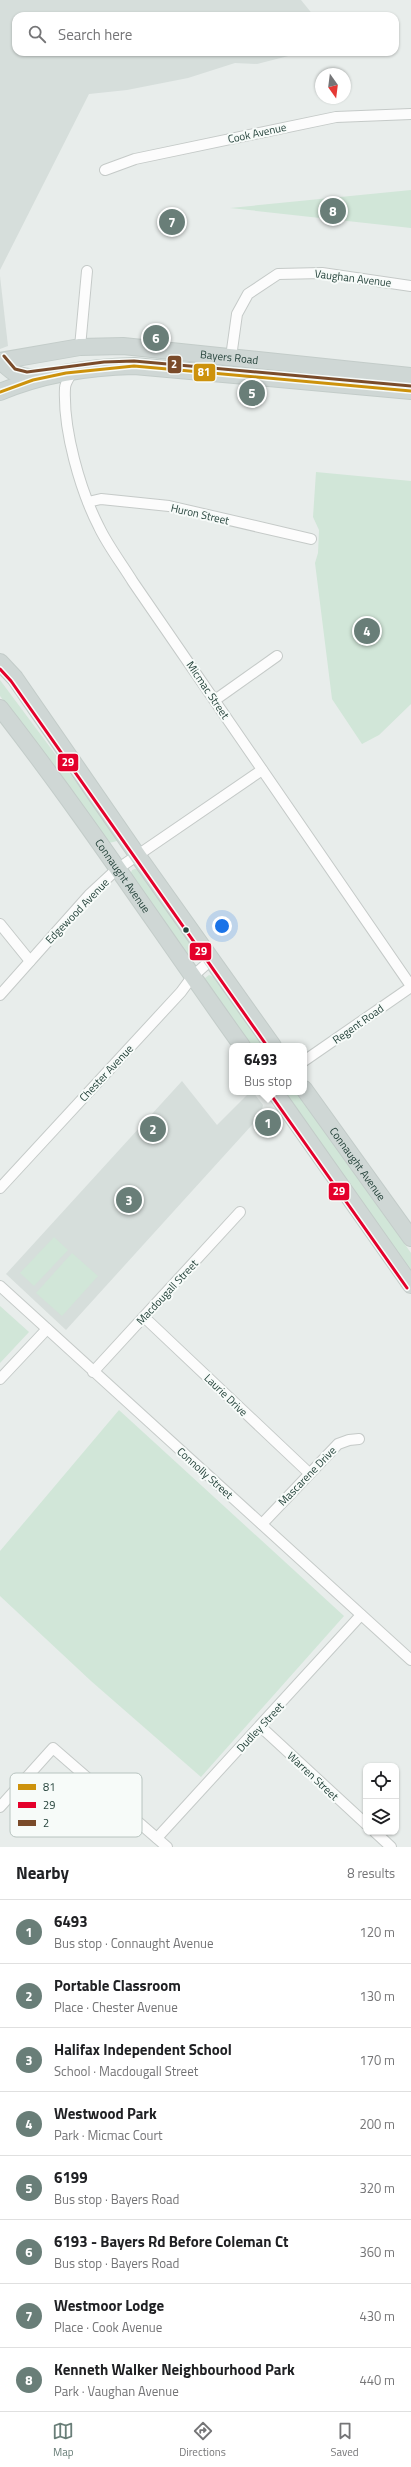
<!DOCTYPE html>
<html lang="en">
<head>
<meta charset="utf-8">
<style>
	body { margin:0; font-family:"Titillium Web",sans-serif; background:#f2f2f2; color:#202124 }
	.controls { position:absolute; right:12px; bottom:12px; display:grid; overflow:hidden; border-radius:8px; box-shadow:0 1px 3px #0004 }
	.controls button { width:36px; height:36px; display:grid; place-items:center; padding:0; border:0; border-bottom:1px solid #e0e0e0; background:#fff; color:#202124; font:20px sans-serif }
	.compass { position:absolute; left:315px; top:68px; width:36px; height:36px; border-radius:50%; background:#fff; box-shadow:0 1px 3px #0004; rotate:166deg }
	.you { position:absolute; left:222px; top:926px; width:14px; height:14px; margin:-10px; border:3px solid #fff; border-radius:50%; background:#1a73e8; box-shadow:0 0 0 6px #1a73e833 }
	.badge { display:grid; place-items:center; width:26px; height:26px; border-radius:50%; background:#697e78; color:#fff; font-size:13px; font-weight:700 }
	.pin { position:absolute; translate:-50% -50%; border:2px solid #fff; box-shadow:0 1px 4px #0006 }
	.popup { position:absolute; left:229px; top:1043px; width:78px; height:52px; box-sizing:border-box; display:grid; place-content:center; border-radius:8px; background:#fff; filter:drop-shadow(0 1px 3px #0005); font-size:13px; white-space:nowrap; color:#757577 }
	.popup b { font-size:15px; color:#202124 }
	.popup::after { content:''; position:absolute; left:50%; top:100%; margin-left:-8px; border:8px solid transparent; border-top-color:#fff }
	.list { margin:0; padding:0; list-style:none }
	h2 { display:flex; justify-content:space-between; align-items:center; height:52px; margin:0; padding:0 16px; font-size:17px }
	h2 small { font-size:13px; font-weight:400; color:#757577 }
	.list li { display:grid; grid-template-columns:26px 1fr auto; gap:12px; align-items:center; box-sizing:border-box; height:64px; padding:0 16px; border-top:1px solid #e0e0e0 }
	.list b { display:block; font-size:15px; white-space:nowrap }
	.list p { margin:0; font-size:13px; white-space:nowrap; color:#757577 }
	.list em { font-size:13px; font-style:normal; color:#757577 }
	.icon { flex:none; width:22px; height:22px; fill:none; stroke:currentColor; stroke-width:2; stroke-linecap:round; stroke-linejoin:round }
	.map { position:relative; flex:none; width:411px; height:1847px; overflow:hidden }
	.search { position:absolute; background:#fff; box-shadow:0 1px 3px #0004; left:12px; right:12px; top:12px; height:44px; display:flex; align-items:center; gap:10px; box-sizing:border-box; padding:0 14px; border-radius:12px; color:#757577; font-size:15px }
	.sheet { height:564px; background:#fff }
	nav { display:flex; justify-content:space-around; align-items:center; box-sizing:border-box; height:56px; border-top:1px solid #e0e0e0; background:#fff; font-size:11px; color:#757577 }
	nav a { display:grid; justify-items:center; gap:2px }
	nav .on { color:#697e78 }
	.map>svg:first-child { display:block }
</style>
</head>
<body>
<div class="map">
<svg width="411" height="1847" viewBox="0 0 411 1847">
	<rect width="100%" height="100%" fill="#e8edeb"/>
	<!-- built -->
	<g fill="#d6dedb">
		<path d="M0,0H301L314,16H16V52H304L257,64L235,63L188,78L127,90L89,94L0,270Z"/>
		<path d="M0,276L8,346L0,349Z"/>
		<path d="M182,1081L217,1125L250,1092H253L263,1105L261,1115L66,1330L6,1274Z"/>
	</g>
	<!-- green -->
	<g fill="#d1e6d8">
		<path d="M411,190V228L230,208Z"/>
		<path d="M316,472L411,481V704L379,735L362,744L332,699L315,563L318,553L319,530L313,517Z"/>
		<path d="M0,680L117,837V841L109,843L0,696Z"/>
		<path d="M135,869L139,870L198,952L193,960L188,959L130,875L132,870Z"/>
		<path d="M209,975L214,977L263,1046H248L205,984V978Z"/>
		<path d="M293,1092L298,1094L411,1253V1274L286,1097Z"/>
		<path d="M54,1237L68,1250L34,1286L20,1273Z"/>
		<path d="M72,1253L98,1276L62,1316L36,1293Z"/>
		<path d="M0,1306L29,1332L0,1363Z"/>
		<path d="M119,1410L344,1616L201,1777L91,1681L0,1596V1551Z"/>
	</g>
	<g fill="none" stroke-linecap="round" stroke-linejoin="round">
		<defs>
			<g id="street">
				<path d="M105,170L135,159L336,117L411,114"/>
				<path d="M80,347L87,271"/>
				<path d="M231,357L237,314L248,294L278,274L322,273L411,286"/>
				<path d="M73,371C70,376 65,383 65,388C63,430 80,490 99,527C108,546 122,564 133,582L411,986"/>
				<path d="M88,502L101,499L169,506L311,539"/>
				<path d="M215,700L277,656"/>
				<path d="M0,924L30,961"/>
				<path d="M0,995L89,895L116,870L262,770"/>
				<path d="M304,1061L411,987"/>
				<path d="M0,1188L181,992L192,977L212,959"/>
				<path d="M0,1286L411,1660"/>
				<path d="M144,1317L309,1473"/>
				<path d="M93,1372L240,1212"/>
				<path d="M0,1379L47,1329"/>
				<path d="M262,1524L338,1444L349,1440L359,1439"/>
				<path d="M261,1727L366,1824"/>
				<path d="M0,1807L53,1748L167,1847"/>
				<path d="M375,1832L391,1847"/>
				<path d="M157,1838L361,1615"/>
			</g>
			<g id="primary">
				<path id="s1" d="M0,361L80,347L123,346L411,376"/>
				<path d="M1,361C12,373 20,378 37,377"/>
				<path d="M0,392C43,374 88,367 134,366L411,391"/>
				<path d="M0,662L15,678L138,856L273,1046"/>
				<path id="s2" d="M0,708C85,817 161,933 242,1046"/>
				<path id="s3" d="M304,1089L411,1238"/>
				<path d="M275,1092L411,1285"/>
			</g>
		</defs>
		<!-- street casing -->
		<use href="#street" stroke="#c5cac8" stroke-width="12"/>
		<!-- primary casing -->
		<use href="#primary" stroke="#c3ccc9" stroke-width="18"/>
		<!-- street -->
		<use href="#street" stroke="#fcfcfc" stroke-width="10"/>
		<!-- primary -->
		<use href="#primary" stroke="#cfd7d5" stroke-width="16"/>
		<defs>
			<path id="bus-1" d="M0,392L33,380L66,373L134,366L411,391"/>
			<g id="bus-2">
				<path d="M0,669L11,681L267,1046"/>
				<path d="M271,1095L407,1288"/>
			</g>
			<path id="bus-3" d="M4,356L15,369L27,372L104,362L134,361L411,386"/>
		</defs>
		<!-- bus-1 casing -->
		<use href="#bus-1" stroke="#f7fbf9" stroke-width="6"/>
		<!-- bus-2 casing -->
		<use href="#bus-2" stroke="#f7fbf9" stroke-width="6"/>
		<!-- bus-3 casing -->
		<use href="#bus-3" stroke="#f7fbf9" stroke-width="6"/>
		<!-- bus-1 -->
		<use href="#bus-1" stroke="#cd920c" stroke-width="3"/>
		<!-- bus-2 -->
		<use href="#bus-2" stroke="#e4002b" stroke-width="3"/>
		<!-- bus-3 -->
		<use href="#bus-3" stroke="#7a4b2a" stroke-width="3"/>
	</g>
	<!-- markers -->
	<circle fill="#24423a" stroke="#f7fbf9" stroke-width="1.5" cx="186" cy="930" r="3.5"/>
	<g text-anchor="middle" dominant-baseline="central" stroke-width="4" stroke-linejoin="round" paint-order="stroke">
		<!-- street labels -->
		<g font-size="11" fill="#24423a" stroke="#f7fbf9">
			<text transform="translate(257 133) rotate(-12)">Cook Avenue</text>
			<text transform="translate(353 278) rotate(7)">Vaughan Avenue</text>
			<text stroke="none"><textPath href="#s1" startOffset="231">Bayers Road</textPath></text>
			<text transform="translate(200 514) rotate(13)">Huron Street</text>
			<text transform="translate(208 690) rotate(56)">Micmac Street</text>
			<text stroke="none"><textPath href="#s2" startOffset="208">Connaught Avenue</textPath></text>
			<text transform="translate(77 911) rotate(-46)">Edgewood Avenue</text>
			<text transform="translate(358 1024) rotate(-35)">Regent Road</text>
			<text transform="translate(106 1073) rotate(-47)">Chester Avenue</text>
			<text stroke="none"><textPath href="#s3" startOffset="92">Connaught Avenue</textPath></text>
			<text transform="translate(167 1292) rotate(-47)">Macdougall Street</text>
			<text transform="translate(226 1395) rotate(44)">Laurie Drive</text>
			<text transform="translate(205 1473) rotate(42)">Connolly Street</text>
			<text transform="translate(307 1476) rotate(-46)">Mascarene Drive</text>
			<text transform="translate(260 1727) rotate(-47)">Dudley Street</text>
			<text transform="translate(313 1776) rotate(43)">Warren Street</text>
		</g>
	</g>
	<!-- legend -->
	<rect x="10" y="1773" width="132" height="64" rx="6" fill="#f7fbf9" stroke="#b8c4c0" stroke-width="1"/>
	<rect x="18" y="1784" width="18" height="6" fill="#cd920c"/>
	<rect x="18" y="1802" width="18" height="6" fill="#e4002b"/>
	<rect x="18" y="1820" width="18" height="6" fill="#7a4b2a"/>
	<g font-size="11" fill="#24423a">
		<text x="43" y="1791">81</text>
		<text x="43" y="1809">29</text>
		<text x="43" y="1827">2</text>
	</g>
	<g stroke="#f7fbf9" stroke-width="1.5">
		<rect x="167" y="355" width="15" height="19" rx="4" fill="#7a4b2a"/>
		<rect x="193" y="363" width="23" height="19" rx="4" fill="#cd920c"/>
		<rect x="57" y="753" width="22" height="19" rx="4" fill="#e4002b"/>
		<rect x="189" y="942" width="23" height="19" rx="4" fill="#e4002b"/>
		<rect x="328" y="1182" width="22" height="19" rx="4" fill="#e4002b"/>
	</g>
	<g font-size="11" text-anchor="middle" font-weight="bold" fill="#fff">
		<text x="174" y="368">2</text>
		<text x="204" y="376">81</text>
		<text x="68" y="766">29</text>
		<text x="201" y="955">29</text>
		<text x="339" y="1195">29</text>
	</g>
</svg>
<div class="controls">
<button><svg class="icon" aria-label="locate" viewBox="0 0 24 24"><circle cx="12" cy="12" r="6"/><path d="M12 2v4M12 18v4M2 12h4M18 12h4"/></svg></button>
<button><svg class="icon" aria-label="layers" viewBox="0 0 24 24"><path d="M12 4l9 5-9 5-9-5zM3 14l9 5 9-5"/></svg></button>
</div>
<svg class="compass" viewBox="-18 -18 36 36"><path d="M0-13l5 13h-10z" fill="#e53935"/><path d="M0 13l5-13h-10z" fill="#757577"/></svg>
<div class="you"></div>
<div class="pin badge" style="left:268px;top:1123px">1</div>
<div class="popup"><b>6493</b>Bus stop</div>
<div class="pin badge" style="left:153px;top:1129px">2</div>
<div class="pin badge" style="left:129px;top:1200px">3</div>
<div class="pin badge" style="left:367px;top:631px">4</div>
<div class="pin badge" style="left:252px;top:393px">5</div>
<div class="pin badge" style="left:156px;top:338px">6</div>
<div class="pin badge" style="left:172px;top:222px">7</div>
<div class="pin badge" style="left:333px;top:211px">8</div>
<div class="search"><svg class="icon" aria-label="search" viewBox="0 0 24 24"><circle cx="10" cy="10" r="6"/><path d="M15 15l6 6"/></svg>Search here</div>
</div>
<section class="sheet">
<h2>Nearby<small>8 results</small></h2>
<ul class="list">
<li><span class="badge">1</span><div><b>6493</b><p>Bus stop · Connaught Avenue</p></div><em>120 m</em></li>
<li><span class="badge">2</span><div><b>Portable Classroom</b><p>Place · Chester Avenue</p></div><em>130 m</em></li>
<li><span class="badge">3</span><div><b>Halifax Independent School</b><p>School · Macdougall Street</p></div><em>170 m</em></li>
<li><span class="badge">4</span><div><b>Westwood Park</b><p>Park · Micmac Court</p></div><em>200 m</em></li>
<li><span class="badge">5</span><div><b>6199</b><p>Bus stop · Bayers Road</p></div><em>320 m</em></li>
<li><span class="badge">6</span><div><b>6193 - Bayers Rd Before Coleman Ct</b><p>Bus stop · Bayers Road</p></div><em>360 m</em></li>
<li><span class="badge">7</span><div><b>Westmoor Lodge</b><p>Place · Cook Avenue</p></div><em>430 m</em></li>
<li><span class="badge">8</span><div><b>Kenneth Walker Neighbourhood Park</b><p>Park · Vaughan Avenue</p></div><em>440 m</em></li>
</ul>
</section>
<nav>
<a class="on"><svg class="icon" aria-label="map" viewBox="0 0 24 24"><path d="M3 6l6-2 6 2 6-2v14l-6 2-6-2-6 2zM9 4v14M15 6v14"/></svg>Map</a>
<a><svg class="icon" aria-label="directions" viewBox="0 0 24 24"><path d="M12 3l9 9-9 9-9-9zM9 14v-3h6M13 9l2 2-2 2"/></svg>Directions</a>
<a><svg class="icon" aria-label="saved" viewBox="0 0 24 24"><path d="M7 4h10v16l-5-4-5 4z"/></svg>Saved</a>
</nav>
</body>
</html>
